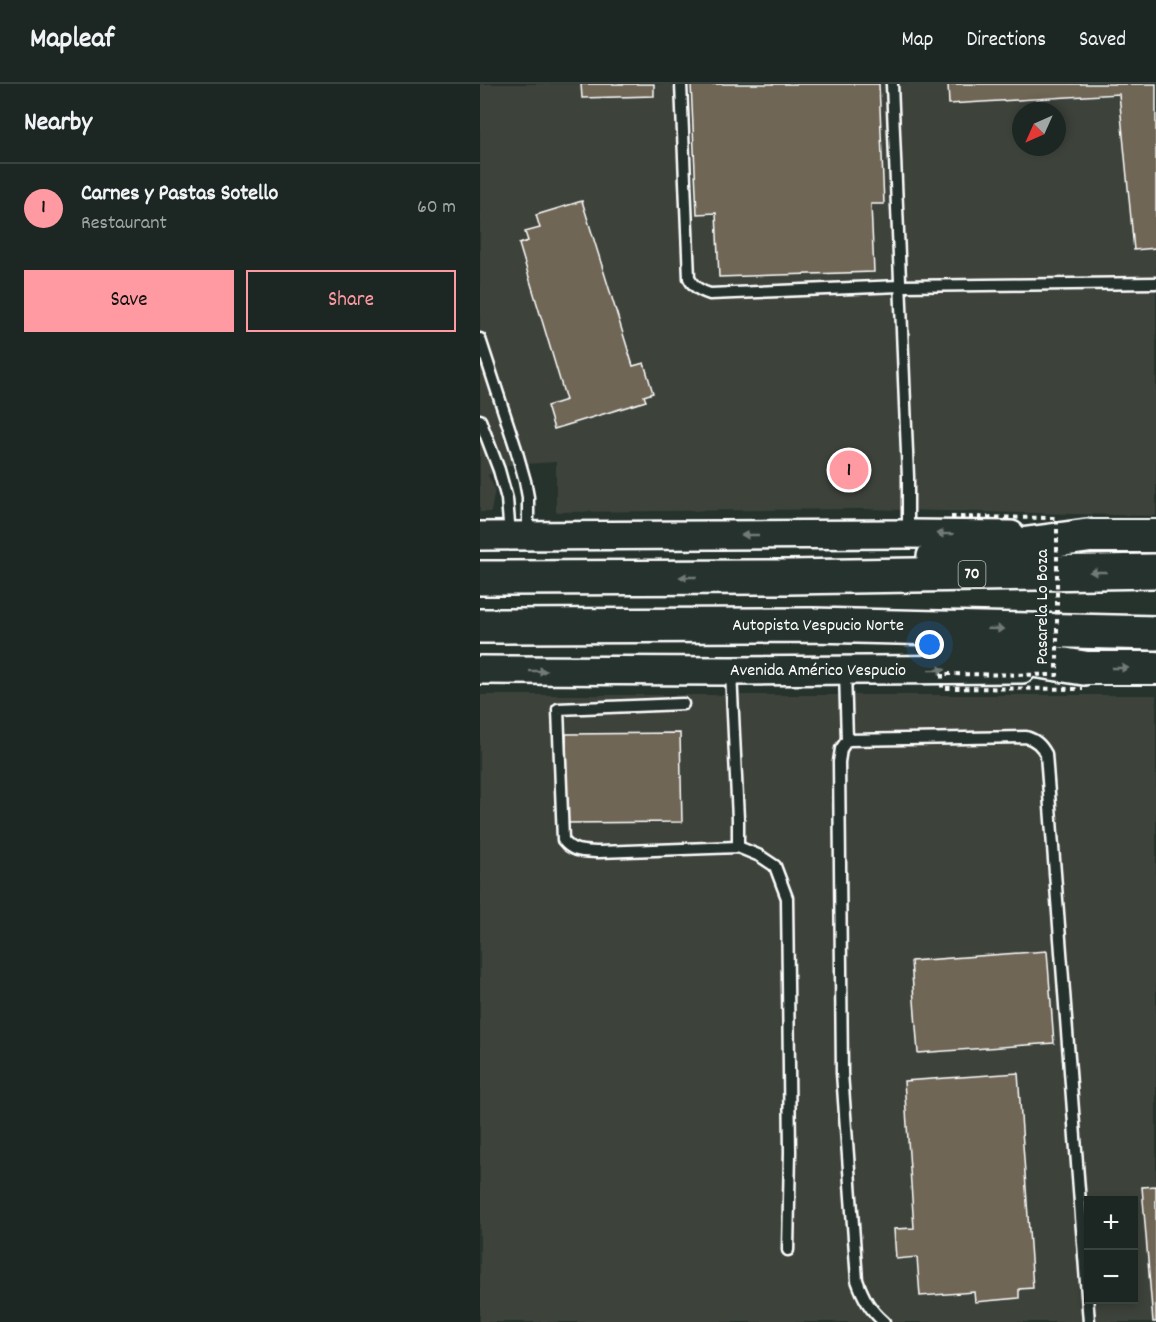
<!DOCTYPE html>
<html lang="en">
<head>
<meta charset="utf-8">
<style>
	body { margin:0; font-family:Dekko,sans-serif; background:#252e2a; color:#f1f3f6 }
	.controls { position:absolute; right:18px; bottom:18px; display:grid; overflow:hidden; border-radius:0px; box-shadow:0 3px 9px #0003 }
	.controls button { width:54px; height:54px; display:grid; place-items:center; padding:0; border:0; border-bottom:2px solid #3a4340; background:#1c2622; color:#f1f3f6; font:30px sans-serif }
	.compass { position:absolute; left:532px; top:18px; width:54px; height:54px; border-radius:50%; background:#1c2622; box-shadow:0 3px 9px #0003; rotate:225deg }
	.you { position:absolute; left:450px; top:561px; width:21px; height:21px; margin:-15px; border:4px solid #fff; border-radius:50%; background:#1a73e8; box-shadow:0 0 0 9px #1a73e833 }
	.badge { display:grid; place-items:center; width:39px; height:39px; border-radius:50%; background:#ff9aa2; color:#111; font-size:20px; font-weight:700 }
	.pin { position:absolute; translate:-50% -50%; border:3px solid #fff; box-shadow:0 2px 6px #0006 }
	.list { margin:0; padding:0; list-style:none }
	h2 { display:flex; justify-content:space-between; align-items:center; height:78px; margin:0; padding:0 24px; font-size:26px }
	h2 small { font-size:20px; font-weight:400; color:#a0a5a5 }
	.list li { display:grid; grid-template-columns:39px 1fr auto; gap:18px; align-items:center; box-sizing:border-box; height:90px; padding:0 24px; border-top:2px solid #3a4340 }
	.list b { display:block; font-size:22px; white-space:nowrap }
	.list p { margin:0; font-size:20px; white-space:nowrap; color:#a0a5a5 }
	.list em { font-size:20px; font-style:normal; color:#a0a5a5 }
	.actions { display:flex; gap:12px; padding:18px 24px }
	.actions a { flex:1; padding:14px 0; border:2px solid #ff9aa2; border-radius:0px; text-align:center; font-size:21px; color:#ff9aa2 }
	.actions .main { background:#ff9aa2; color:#111 }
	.map { position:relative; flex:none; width:676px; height:1238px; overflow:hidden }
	header { display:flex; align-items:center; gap:36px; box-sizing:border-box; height:84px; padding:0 30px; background:#1c2622; border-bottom:2px solid #3a4340 }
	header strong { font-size:28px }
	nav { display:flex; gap:33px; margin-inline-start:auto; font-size:21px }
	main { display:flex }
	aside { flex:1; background:#1c2622 }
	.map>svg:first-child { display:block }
</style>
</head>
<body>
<header>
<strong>Mapleaf</strong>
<nav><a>Map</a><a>Directions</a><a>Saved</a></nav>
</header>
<main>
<aside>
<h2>Nearby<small></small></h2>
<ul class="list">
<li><span class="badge">1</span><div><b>Carnes y Pastas Sotello</b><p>Restaurant</p></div><em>60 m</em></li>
</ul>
<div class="actions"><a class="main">Save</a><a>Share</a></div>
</aside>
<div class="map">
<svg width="676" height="1238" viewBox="0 0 676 1238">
	<rect width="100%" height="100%" fill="#26332d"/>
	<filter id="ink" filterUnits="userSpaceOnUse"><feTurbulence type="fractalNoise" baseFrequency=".0167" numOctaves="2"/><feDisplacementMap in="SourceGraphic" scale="12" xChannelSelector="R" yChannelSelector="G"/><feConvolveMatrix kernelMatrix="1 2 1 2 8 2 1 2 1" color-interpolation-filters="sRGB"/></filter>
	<g filter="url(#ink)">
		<!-- built -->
		<g fill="#3c423a" fill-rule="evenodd">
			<path d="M0,0H676V432L382,425L76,428V378L30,381L8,391L15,405L11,428H0ZM541,27H577V63H541Z"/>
			<path d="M0,611H676V1238H0ZM608,1116H654V1216H608Z"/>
		</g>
		<!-- building -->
		<g fill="#6f6657" stroke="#fff" stroke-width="1.5">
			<path d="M101,0H174V12L102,14Z"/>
			<path d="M211,0H399L404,120H391L394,188L239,193L236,129L217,130Z"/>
			<path d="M468,0H676V164L654,166L639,10L469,20Z"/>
			<path d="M102,117L153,282L164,279L173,309L164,312L166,317L74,345L67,322L86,316L39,160L48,157L45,148L60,144L56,131Z"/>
			<path d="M200,649L202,738L87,739L86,650Z"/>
			<path d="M567,867L574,959L438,969L431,877Z"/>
			<path d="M538,989L553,1204L539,1205V1214L495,1218L494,1208L440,1212L437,1173L416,1175L414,1145L434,1144L424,997Z"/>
			<path d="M676,1102V1238H673L662,1103Z"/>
		</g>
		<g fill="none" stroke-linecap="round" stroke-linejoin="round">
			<defs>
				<g id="lane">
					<path d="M201,0L209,194C213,203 220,207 230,210L420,202L676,199"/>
					<path d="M412,0L428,393V449"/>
					<path d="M0,255L36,365L45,397L48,413V452"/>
					<path d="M0,336L19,386L27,415L30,451"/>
					<path d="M365,587L367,656L546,653C556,656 561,661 566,670L609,1238"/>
					<path d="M251,588L258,735V763"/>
					<path d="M203,620L78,625L83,756C93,769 104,767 119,768L258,763L280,772L295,782L307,814L310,1068L308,1166"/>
					<path d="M367,656L361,665L359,678L362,989L377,1196C383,1213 390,1226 404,1238"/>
				</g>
				<g id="secondary">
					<path d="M0,452L428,450L531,451"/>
					<path d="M0,586L251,587L542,585"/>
				</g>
				<g id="primary">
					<path d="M607,452H676"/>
					<path d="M604,584H676"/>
				</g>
				<g id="highway">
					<path d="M454,473L607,452"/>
					<path d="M0,494L308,493L676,487"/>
					<path d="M0,542L332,541L676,549"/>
					<path d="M458,561L604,584"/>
				</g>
			</defs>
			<!-- lane casing -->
			<use href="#lane" stroke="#fff" stroke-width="15"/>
			<!-- secondary casing -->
			<use href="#secondary" stroke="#fff" stroke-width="32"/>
			<!-- primary casing -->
			<use href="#primary" stroke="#fff" stroke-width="36"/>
			<!-- highway casing -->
			<use href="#highway" stroke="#fff" stroke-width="38"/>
			<!-- lane -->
			<use href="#lane" stroke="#26332d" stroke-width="10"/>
			<!-- secondary -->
			<use href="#secondary" stroke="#26332d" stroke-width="27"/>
			<!-- primary -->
			<use href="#primary" stroke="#26332d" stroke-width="32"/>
			<!-- highway -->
			<use href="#highway" stroke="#26332d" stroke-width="33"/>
			<!-- path-bridge -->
			<path stroke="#fff" stroke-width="4" stroke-dasharray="4.5 4.5" stroke-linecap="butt" d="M471,433L577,434V591L462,590V604L603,605"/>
		</g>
		<!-- one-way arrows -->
		<defs><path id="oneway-solid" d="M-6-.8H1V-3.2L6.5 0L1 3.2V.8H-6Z" transform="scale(1.5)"/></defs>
		<g fill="#727a76">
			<use href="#oneway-solid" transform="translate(465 450) rotate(-179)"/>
			<use href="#oneway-solid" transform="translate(270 451) rotate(180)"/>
			<use href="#oneway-solid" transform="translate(618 488) rotate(180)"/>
			<use href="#oneway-solid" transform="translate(208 493) rotate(180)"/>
			<use href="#oneway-solid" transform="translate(516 545) rotate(2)"/>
			<use href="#oneway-solid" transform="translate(640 584)"/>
			<use href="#oneway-solid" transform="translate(457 586) rotate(-1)"/>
			<use href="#oneway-solid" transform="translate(58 587)"/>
		</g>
	</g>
	<g text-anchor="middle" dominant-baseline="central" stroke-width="5" stroke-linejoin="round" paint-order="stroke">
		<!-- shield labels -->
		<rect fill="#26332d" stroke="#bec2c0" stroke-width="1.5" x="478.5" y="477" width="27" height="26" rx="4.5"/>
		<g font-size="16" font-weight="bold" fill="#fff">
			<text x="492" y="490">70</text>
		</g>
		<!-- street labels -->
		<g font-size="18" fill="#fff" stroke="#26332d">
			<text transform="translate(563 523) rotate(-90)">Pasarela Lo Boza</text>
			<text x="338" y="542">Autopista Vespucio Norte</text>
			<text x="338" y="587">Avenida Américo Vespucio</text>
		</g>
	</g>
</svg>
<div class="controls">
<button>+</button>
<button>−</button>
</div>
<svg class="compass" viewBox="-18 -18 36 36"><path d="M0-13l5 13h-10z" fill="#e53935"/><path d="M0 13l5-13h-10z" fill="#a0a5a5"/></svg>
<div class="you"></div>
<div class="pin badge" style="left:369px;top:386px">1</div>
</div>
</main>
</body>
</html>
